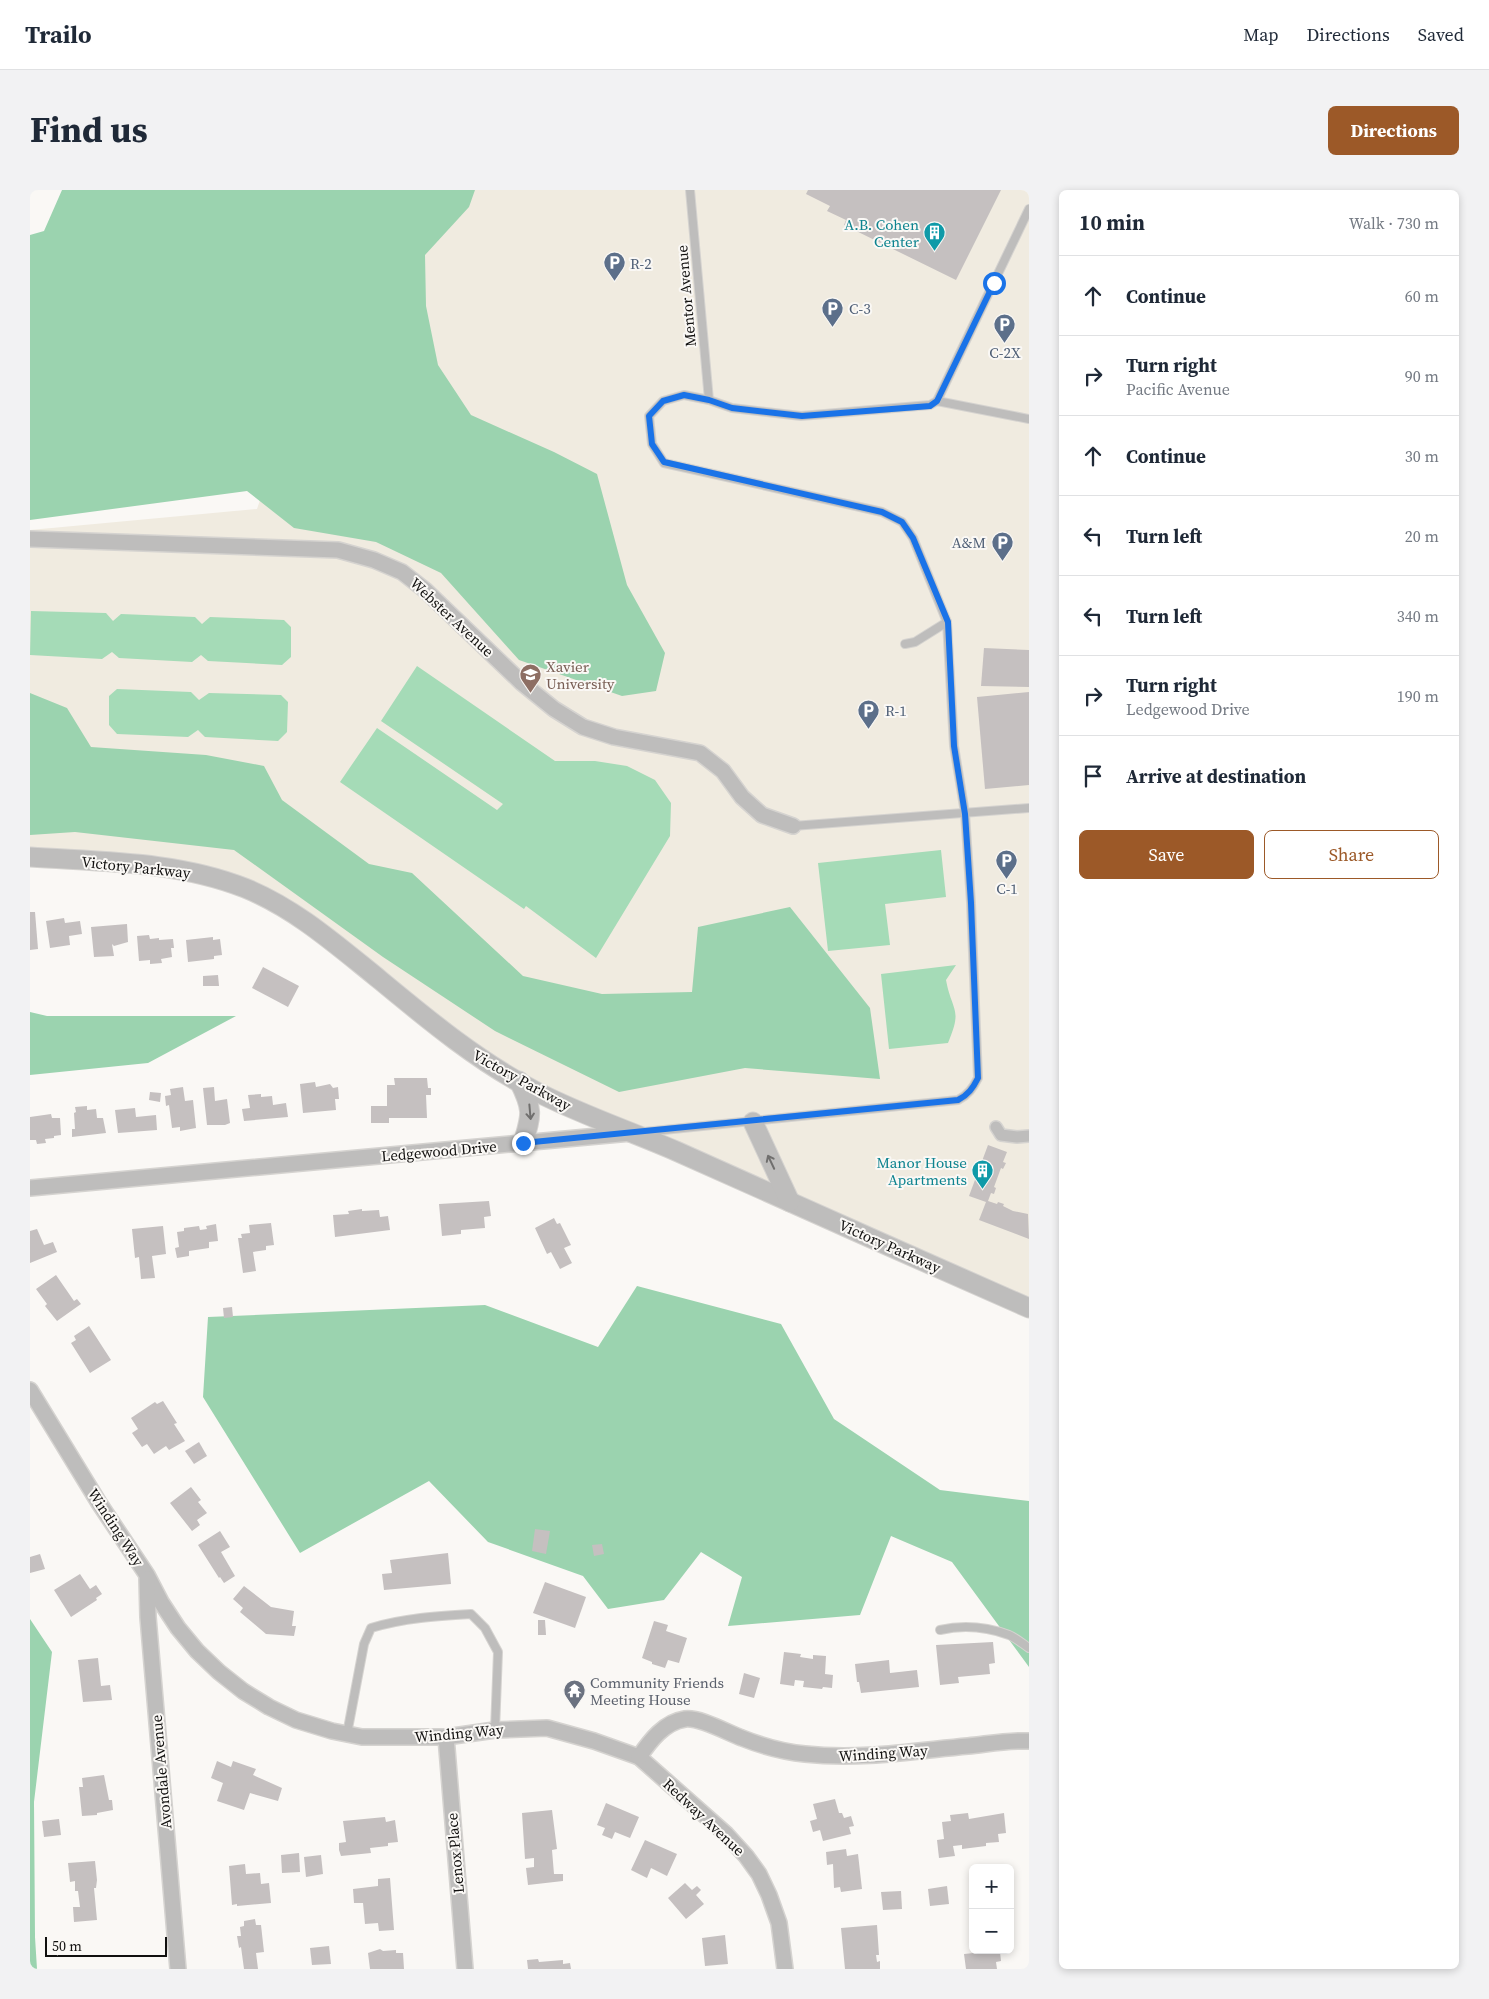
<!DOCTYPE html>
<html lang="en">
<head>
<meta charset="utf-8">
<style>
	body { margin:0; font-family:"Source Serif 4",serif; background:#f2f2f3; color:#1f2937 }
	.controls { position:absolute; right:15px; bottom:15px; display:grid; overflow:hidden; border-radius:8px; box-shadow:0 2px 8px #0003 }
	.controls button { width:45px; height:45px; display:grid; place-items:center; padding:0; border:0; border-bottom:1px solid #e0e1e3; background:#fff; color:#1f2937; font:25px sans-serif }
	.scale { position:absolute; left:15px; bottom:12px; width:122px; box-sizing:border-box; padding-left:5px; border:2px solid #11100f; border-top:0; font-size:14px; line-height:18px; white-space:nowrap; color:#11100f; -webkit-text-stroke:4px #faf8f5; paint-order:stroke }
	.stop { position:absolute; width:15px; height:15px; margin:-11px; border:4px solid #1a73e8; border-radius:50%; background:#fff }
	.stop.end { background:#1a73e8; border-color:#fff; box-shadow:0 1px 5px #0008 }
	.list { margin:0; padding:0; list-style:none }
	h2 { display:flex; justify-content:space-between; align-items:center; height:65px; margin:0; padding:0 20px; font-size:21px }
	h2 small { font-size:16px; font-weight:400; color:#747a83 }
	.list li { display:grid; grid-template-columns:32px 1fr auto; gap:15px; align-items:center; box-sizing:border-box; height:80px; padding:0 20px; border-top:1px solid #e0e1e3 }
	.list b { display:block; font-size:19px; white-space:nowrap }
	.list p { margin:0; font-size:16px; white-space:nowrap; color:#747a83 }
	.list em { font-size:16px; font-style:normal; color:#747a83 }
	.actions { display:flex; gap:10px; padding:15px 20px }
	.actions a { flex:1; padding:11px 0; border:1px solid #9c5928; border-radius:8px; text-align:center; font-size:18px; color:#9c5928 }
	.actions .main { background:#9c5928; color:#fff }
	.icon { flex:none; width:28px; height:28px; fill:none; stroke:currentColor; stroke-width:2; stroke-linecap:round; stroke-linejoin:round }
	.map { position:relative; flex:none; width:999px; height:1779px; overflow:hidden; border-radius:8px }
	header { display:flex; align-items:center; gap:30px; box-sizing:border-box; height:70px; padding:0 25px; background:#fff; border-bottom:1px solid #e0e1e3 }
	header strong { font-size:24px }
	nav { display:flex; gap:28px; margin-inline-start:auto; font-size:18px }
	.intro { display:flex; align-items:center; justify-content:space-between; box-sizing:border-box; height:120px; padding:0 30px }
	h1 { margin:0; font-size:35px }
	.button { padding:12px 22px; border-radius:8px; background:#9c5928; color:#fff; font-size:18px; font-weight:700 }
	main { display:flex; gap:30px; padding:0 30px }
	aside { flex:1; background:#fff; border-radius:8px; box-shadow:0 2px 8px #0003 }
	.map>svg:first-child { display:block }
</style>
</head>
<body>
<header>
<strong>Trailo</strong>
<nav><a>Map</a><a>Directions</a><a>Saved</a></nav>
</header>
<div class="intro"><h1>Find us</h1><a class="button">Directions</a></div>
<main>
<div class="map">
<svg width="999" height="1779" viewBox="0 0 999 1779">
	<rect width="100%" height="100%" fill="#faf8f5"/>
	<!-- built -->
	<path fill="#f0ebe0" d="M336,0H999V1118L508,902L214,698L0,667V340L227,319Z"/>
	<!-- green -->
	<g fill="#a5dbb7">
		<path d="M1,421L76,423L83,431L91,424L165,427L172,434L180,427L254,430L261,437V467L252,475L178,471L171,465L162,472L89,468L82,462L72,469L0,465Z"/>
		<path d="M387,476L525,571H565L597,576L625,590L641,613L640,646L566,768L496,716L494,719L310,592L347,538L467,620L473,614L351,531Z"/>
		<path d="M87,499L161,502L169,510L179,503L251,505L258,512L257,542L248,551L175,547L168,540L158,547L87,544L79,535V506Z"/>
		<path d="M911,660L916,707L855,714L860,755L798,761L788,673Z"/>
		<path d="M926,775L916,790C922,822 933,818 918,853L859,859L851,784Z"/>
	</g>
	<!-- forest -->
	<g fill="#9bd3af">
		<path d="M32,0H445L439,17L395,65L396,116L408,175L441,225L524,262L567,284L597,395L635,463L626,501L592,506L489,470L411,383L346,352L264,338L217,301L0,330V45L14,41Z"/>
		<path d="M0,503L37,518L61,557L176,565L234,576L252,610L339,674L382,683L493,786L572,804L662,802L668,737L760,717L840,818L850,889L715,878L589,902L465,841L353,767L204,660L45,642L0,645Z"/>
		<path d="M0,822L17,826H206L118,873L0,885Z"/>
		<path d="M607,1096L751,1134L804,1229L910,1300L999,1311V1477L922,1372L861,1346L830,1425L698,1436L712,1387L671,1362L634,1410L578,1419L553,1386L458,1352L399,1291L270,1363L173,1207L178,1127L455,1115L568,1157Z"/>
		<path d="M0,1429L22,1462L4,1612L5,1747L7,1779H0Z"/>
	</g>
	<!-- building -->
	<g fill="#c5c0c0">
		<path d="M778,0H971L926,90L814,35L816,30L797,21L800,16L776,4Z"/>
		<path d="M954,458L999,460V497L951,496Z"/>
		<path d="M999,502V595L955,599L947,507Z"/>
		<path d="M0,722H5L8,759L0,760Z"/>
		<path d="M34,728L35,733L50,731L52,744L39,746L40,755L20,758L16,731Z"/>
		<path d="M97,734L98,752L84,756L82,754L84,766L64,767L61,737Z"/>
		<path d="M119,745L120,749L129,748V750L143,749L144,758H141L142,767L131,769L132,773L120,774V770L109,771L107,746Z"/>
		<path d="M183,747V750L190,749L192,765L184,766V769L158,772L156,750Z"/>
		<path d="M233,777L269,796L258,817L222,798Z"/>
		<path d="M188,785L189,796H173V786Z"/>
		<path d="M364,888H397L398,898H401V905H396L397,928H359V933H341V916H357V895H365Z"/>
		<path d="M285,892L286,897L300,894L303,898L308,897L309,909H305L306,920L273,923L270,894Z"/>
		<path d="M153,897L155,911L163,910L166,938L150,941V937L142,938L139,915L136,916L135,906L141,905L140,899Z"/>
		<path d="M184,897L185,911L197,909L200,933L195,935H177L173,898Z"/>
		<path d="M120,902L131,903L130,912L119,910Z"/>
		<path d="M231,904V907L242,906L243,915L256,913L258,927L214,931L212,919L220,918L218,905Z"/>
		<path d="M57,916V920L66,919L67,928H73L76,943L42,947V939H45L44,923L46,922L45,917Z"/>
		<path d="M105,918L106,927L126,925L127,940L88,943L85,920Z"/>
		<path d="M21,924L22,928H30L31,945L24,946V948L15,949L16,953L7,954L6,950H0V927Z"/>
		<path d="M958,955L977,962L973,972L976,973L973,979L971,978L964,997L966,998L964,1004L961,1003L958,1011L967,1014L968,1012L974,1014L973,1016L983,1021L998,1024L999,1049L949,1030L956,1012L939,1006Z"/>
		<path d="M459,1011L461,1026L454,1027L455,1038L431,1040V1044L412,1046L409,1014Z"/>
		<path d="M332,1019V1021L349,1020L350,1027L358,1026L360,1040L305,1047L303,1025L319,1024L318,1021Z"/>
		<path d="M524,1028L527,1034L530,1033L541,1055L534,1058L542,1073L530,1079L521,1062L517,1064L505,1038Z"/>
		<path d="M241,1033L244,1055L236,1056V1060L223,1062L226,1081L213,1083L208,1048H212L211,1044L220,1043L219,1035Z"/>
		<path d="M186,1034L188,1051L179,1052V1058L159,1061V1066L147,1068L145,1058L149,1057L147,1042L154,1041V1038L169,1036L170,1040L177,1039L176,1036Z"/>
		<path d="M133,1036L136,1064L122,1066L125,1088L111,1089L109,1067L105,1068L102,1039Z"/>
		<path d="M7,1039L14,1055L23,1052L27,1062L0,1073V1041Z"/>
		<path d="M26,1085L44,1111L47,1109L51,1114L27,1131L15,1116L17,1114L6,1099Z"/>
		<path d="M202,1117L203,1127L194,1128L193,1118Z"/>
		<path d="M59,1136L81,1170L60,1183L41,1153L46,1150L44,1146Z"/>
		<path d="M133,1211L147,1233L144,1234L155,1251L139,1260L136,1256L124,1264L117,1254L112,1257L102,1243L108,1239L101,1228L125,1212L127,1214Z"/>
		<path d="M169,1252L177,1266L164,1274L155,1261Z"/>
		<path d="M161,1297L171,1310L168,1312L177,1323L167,1330L170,1335L162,1341L140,1313Z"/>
		<path d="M505,1339L520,1341L516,1364L502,1361Z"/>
		<path d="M190,1341L200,1357L191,1362L205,1386L194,1393L190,1387L189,1388L168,1355Z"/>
		<path d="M572,1354L574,1364L564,1366L562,1355Z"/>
		<path d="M418,1363L421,1394L354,1400L352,1384L362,1383L360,1370Z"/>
		<path d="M10,1364L15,1379L0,1383V1367Z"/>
		<path d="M50,1384L60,1399L66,1395L72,1404L66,1408L67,1410L41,1427L24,1400Z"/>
		<path d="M515,1392L556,1407L545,1438L503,1423Z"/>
		<path d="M214,1396L241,1417L264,1421L262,1436H266L264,1446L236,1444L210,1422L213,1418L203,1409Z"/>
		<path d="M508,1430H515L516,1445H508Z"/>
		<path d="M624,1431L638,1435L636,1441L657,1448L649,1473L638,1470L635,1478L622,1474V1472L612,1468Z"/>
		<path d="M963,1452L965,1473L959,1474L960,1484L928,1487L929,1493L910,1495L906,1455Z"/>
		<path d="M754,1462L771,1464L770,1467L783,1469V1465L796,1466L795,1484L803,1485L802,1498L793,1497L792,1499L773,1497L774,1491L765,1490L764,1496L750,1494Z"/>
		<path d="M68,1468L71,1496L80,1495L82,1510L53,1512L48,1470Z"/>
		<path d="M859,1470L860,1483L887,1480L889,1497L831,1503L829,1492H827L825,1474Z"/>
		<path d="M714,1483L730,1488L724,1508L709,1504Z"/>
		<path d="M187,1571L201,1577L203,1571L226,1579L223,1585L252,1598L248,1611L220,1603L214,1620L187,1611L193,1593L181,1588Z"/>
		<path d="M74,1585L79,1610H82L83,1620L67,1623V1625L52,1626L49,1597H53L52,1588Z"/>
		<path d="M805,1609L809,1623H812L814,1628L821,1626L824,1636L819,1637L821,1644L793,1651L790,1640L783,1642L780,1631L787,1629L783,1614Z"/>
		<path d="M576,1613L609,1627L600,1648L585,1642L582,1649L572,1645L575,1638L567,1635Z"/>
		<path d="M522,1620L527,1659L522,1660L524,1684H533V1691L498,1695L496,1678L504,1677V1668L495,1669L492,1623Z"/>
		<path d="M938,1623L939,1629L974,1623L976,1643L968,1644L969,1652L956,1653V1656L932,1659V1655L923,1656L925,1666L909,1668L907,1650L914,1649L912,1632L921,1631L920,1625Z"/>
		<path d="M355,1627L356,1632L365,1630L368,1652L358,1653V1656L340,1658L341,1663L311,1666L309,1660V1653L316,1652L313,1631Z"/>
		<path d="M29,1629L31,1645L14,1647L12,1631Z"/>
		<path d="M615,1650L647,1664L637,1686L621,1678L617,1688L601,1680Z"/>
		<path d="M816,1659L817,1666L828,1664L832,1699L811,1702L810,1697L804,1698L803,1674L797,1675L796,1662Z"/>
		<path d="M269,1663L270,1682L252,1683L251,1665Z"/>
		<path d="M291,1665L293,1684L276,1687L274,1667Z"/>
		<path d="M65,1671L67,1690L66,1698H64L67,1730L44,1732L43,1717H50L48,1701H45V1691L40,1692L38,1673Z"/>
		<path d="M215,1674L216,1684L230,1683L231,1694L239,1693L241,1713L207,1716V1714L202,1715L199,1676Z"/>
		<path d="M360,1688L364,1740L349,1741L348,1733L335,1734L333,1713H324L323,1699L348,1696V1689Z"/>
		<path d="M655,1693L662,1700L667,1696L671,1700L666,1705L674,1714L656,1729L638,1708Z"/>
		<path d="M917,1696L919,1714L900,1716L898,1699Z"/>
		<path d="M871,1701L872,1719L853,1720L851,1702Z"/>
		<path d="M225,1729L226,1735H231L234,1762L226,1763L228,1779H214L211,1757L209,1758L207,1746H211L210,1737L214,1736V1731Z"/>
		<path d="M847,1735L849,1765H846L847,1772L850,1771V1779H815L811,1738Z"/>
		<path d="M695,1745L698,1774L675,1776L672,1748Z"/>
		<path d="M299,1756L301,1774L282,1775L280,1758Z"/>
		<path d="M350,1759L353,1761L366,1760V1763H373L374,1779H340L338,1763Z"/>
		<path d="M964,1761L970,1762L971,1771L966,1772L967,1779H936L934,1764Z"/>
		<path d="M508,1769L509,1772L533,1770V1774L540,1773L541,1779H498L497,1770Z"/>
	</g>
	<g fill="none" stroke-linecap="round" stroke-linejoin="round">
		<defs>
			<g id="service">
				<path d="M660,0L679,210"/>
				<path d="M907,211L999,19"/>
				<path d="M875,454L885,452L917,432"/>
				<path d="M763,636L999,618"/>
				<path d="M614,942L928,910C938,905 943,898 948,888L941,713L935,623L924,556L917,432L883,348L872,332L852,322L634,273L622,254L619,226L633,211L654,205L679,210L702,218L771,226L900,215L907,211L999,229"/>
				<path d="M910,1440C932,1435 957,1437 979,1445C986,1448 993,1454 999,1458"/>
				<path d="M317,1544L334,1454L341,1438C374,1428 407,1426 441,1424L455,1438L468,1462L465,1540"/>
			</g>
			<path id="pedestrian" d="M966,937L971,945L987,947L999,946"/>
			<g id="minor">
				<path d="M0,349L308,360L344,370L372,382L395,400L492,493L524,519L553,537L584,547L670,563L693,581L712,607L732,625L763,636"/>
				<path d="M0,998L601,943"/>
				<path d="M0,1200L69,1313L117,1385L131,1412L148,1438L167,1461L189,1482L213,1501L239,1517L266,1530L302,1541L332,1547H416L465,1540L517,1538L564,1551L609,1567L696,1644L716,1666L729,1684L739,1705L749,1733L755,1779"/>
				<path d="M117,1389L118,1427L148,1779"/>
				<path d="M416,1547L435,1779"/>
				<path d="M609,1567C620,1551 634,1532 655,1529C670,1527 698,1543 712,1548C732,1556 754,1562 775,1564C830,1570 884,1561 938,1556C958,1554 979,1550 999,1551"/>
			</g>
			<g id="tertiary">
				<path d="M0,667C72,672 147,671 215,698C264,718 303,752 344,785C396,828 447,871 507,902C552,925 600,941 646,961C764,1014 881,1066 999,1118"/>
				<path d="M489,891C503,919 502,924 493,953"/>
				<path d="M723,932L760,1012"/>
			</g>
		</defs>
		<!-- service casing -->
		<use href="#service" stroke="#d5d3d0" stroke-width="10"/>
		<!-- pedestrian casing -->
		<use href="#pedestrian" stroke="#d5d3d0" stroke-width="14"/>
		<!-- minor casing -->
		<use href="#minor" stroke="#d5d3d0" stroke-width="18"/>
		<!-- tertiary casing -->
		<use href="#tertiary" stroke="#d5d3d0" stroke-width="21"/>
		<!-- service -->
		<use href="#service" stroke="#bebdbc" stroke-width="8"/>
		<!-- pedestrian -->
		<use href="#pedestrian" stroke="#bebdbc" stroke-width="11"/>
		<!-- minor -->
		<use href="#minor" stroke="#bebdbc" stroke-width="15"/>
		<!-- tertiary -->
		<use href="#tertiary" stroke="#bebdbc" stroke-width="19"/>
	</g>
	<!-- one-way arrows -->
	<defs><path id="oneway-shaft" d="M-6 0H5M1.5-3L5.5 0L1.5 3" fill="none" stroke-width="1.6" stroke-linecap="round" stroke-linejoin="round" transform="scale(1.25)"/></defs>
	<g stroke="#706f6e">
		<use href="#oneway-shaft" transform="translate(500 922) rotate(85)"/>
		<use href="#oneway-shaft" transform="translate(741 972) rotate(-115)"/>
	</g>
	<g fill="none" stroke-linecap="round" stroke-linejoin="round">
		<!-- route -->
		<path stroke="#1a73e8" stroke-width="6" d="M493,953L928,910C938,905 943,898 948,888L941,713L935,624L924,556L918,432L883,348L872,332L852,322L634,272L622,254L619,226L633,211L654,205L679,210L702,218L772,226L900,216L907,211L964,93"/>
	</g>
	<!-- icons -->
	<defs>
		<symbol id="building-pin" viewBox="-11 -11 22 30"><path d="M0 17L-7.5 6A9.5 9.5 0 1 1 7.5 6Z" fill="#0f9aa8" stroke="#faf8f5"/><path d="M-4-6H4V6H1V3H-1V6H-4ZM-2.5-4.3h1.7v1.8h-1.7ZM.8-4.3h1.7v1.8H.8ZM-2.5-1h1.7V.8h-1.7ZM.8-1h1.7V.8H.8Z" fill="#fff"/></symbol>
		<symbol id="parking-pin" viewBox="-11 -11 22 30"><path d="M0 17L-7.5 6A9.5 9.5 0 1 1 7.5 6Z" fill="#5c6f8a" stroke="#faf8f5"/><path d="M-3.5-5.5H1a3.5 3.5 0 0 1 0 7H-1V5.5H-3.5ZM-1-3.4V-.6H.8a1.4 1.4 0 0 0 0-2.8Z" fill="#fff"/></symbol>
		<symbol id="university-pin" viewBox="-11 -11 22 30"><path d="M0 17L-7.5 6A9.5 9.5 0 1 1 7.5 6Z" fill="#8d6e63" stroke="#faf8f5"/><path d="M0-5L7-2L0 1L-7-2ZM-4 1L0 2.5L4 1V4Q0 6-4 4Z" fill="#fff"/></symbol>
		<symbol id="temple-pin" viewBox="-11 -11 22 30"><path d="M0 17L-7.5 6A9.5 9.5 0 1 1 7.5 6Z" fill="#6b7280" stroke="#faf8f5"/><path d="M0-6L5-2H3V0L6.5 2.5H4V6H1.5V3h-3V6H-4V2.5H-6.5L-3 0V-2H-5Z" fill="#fff"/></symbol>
	</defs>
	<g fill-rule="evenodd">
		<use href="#building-pin" x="892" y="30" width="25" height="34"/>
		<use href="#parking-pin" x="572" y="60" width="25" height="34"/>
		<use href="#parking-pin" x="790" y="106" width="25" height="34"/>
		<use href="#parking-pin" x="962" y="122" width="25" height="34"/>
		<use href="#parking-pin" x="960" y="340" width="25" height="34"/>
		<use href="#university-pin" x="488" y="472" width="25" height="34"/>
		<use href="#parking-pin" x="826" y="508" width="25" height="34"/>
		<use href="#parking-pin" x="964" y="658" width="25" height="34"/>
		<use href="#building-pin" x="940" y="968" width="25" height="34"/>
		<use href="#temple-pin" x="532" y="1488" width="25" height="34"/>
	</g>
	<g text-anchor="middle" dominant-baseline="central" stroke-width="4" stroke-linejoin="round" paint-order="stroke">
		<!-- culture labels -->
		<g font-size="15" fill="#0d838f" stroke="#faf8f5" text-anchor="end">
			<text x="889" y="34">A.B. Cohen<tspan x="889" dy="17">Center</tspan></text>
			<text x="937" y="972">Manor House<tspan x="937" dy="17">Apartments</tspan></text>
		</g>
		<!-- service labels -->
		<g font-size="15" fill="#4e5e75" stroke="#faf8f5" text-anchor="start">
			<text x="600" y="73">R-2</text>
			<text x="819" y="118">C-3</text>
			<text x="975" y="162" text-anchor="middle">C-2X</text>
			<text x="956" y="352" text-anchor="end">A&amp;M</text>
			<text x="855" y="520">R-1</text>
			<text x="977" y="698" text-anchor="middle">C-1</text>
		</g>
		<!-- street labels -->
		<g font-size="15" fill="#11100f" stroke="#faf8f5">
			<text transform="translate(656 106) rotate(-95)">Mentor Avenue</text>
			<text transform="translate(422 427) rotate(43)">Webster Avenue</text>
			<text transform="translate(106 677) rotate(6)">Victory Parkway</text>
			<text transform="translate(492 890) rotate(29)">Victory Parkway</text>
			<text transform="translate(409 961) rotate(-5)">Ledgewood Drive</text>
			<text transform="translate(860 1056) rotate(24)">Victory Parkway</text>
			<text transform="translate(86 1337) rotate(57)">Winding Way</text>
			<text transform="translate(429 1543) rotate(-5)">Winding Way</text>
			<text transform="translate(853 1563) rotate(-4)">Winding Way</text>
			<text transform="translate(131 1582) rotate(-95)">Avondale Avenue</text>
			<text transform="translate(674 1627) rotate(43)">Redway Avenue</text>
			<text transform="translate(425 1663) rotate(-95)">Lenox Place</text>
		</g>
		<!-- education labels -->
		<g font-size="15" fill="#785e54" stroke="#faf8f5" text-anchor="start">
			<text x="516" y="476">Xavier<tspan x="516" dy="17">University</tspan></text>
		</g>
		<!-- worship labels -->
		<g font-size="15" fill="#5b616d" stroke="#faf8f5" text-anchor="start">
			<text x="560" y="1492">Community Friends<tspan x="560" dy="17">Meeting House</tspan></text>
		</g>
	</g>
</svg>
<div class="controls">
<button>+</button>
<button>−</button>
</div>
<div class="scale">50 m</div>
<div class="stop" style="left:964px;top:93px"></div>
<div class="stop end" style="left:493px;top:953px"></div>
</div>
<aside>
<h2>10 min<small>Walk · 730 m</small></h2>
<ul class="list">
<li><svg class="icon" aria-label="ahead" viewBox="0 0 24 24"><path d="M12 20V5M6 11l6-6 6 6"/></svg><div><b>Continue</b></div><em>60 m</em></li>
<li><svg class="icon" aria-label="right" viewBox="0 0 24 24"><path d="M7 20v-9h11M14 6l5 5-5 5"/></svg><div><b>Turn right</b><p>Pacific Avenue</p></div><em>90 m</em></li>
<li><svg class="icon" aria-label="ahead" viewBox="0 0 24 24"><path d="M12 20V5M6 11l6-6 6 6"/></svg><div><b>Continue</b></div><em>30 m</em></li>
<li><svg class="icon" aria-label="left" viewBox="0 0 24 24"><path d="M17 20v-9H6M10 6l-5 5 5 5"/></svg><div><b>Turn left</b></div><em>20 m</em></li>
<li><svg class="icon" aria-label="left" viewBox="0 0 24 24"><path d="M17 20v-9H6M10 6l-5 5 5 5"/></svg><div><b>Turn left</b></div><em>340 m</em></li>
<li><svg class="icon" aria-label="right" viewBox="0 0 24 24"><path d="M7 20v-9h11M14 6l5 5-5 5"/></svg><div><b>Turn right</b><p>Ledgewood Drive</p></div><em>190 m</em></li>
<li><svg class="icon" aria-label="arrive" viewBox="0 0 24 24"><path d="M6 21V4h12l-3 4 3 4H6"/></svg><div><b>Arrive at destination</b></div></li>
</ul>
<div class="actions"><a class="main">Save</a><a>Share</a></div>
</aside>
</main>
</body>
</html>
